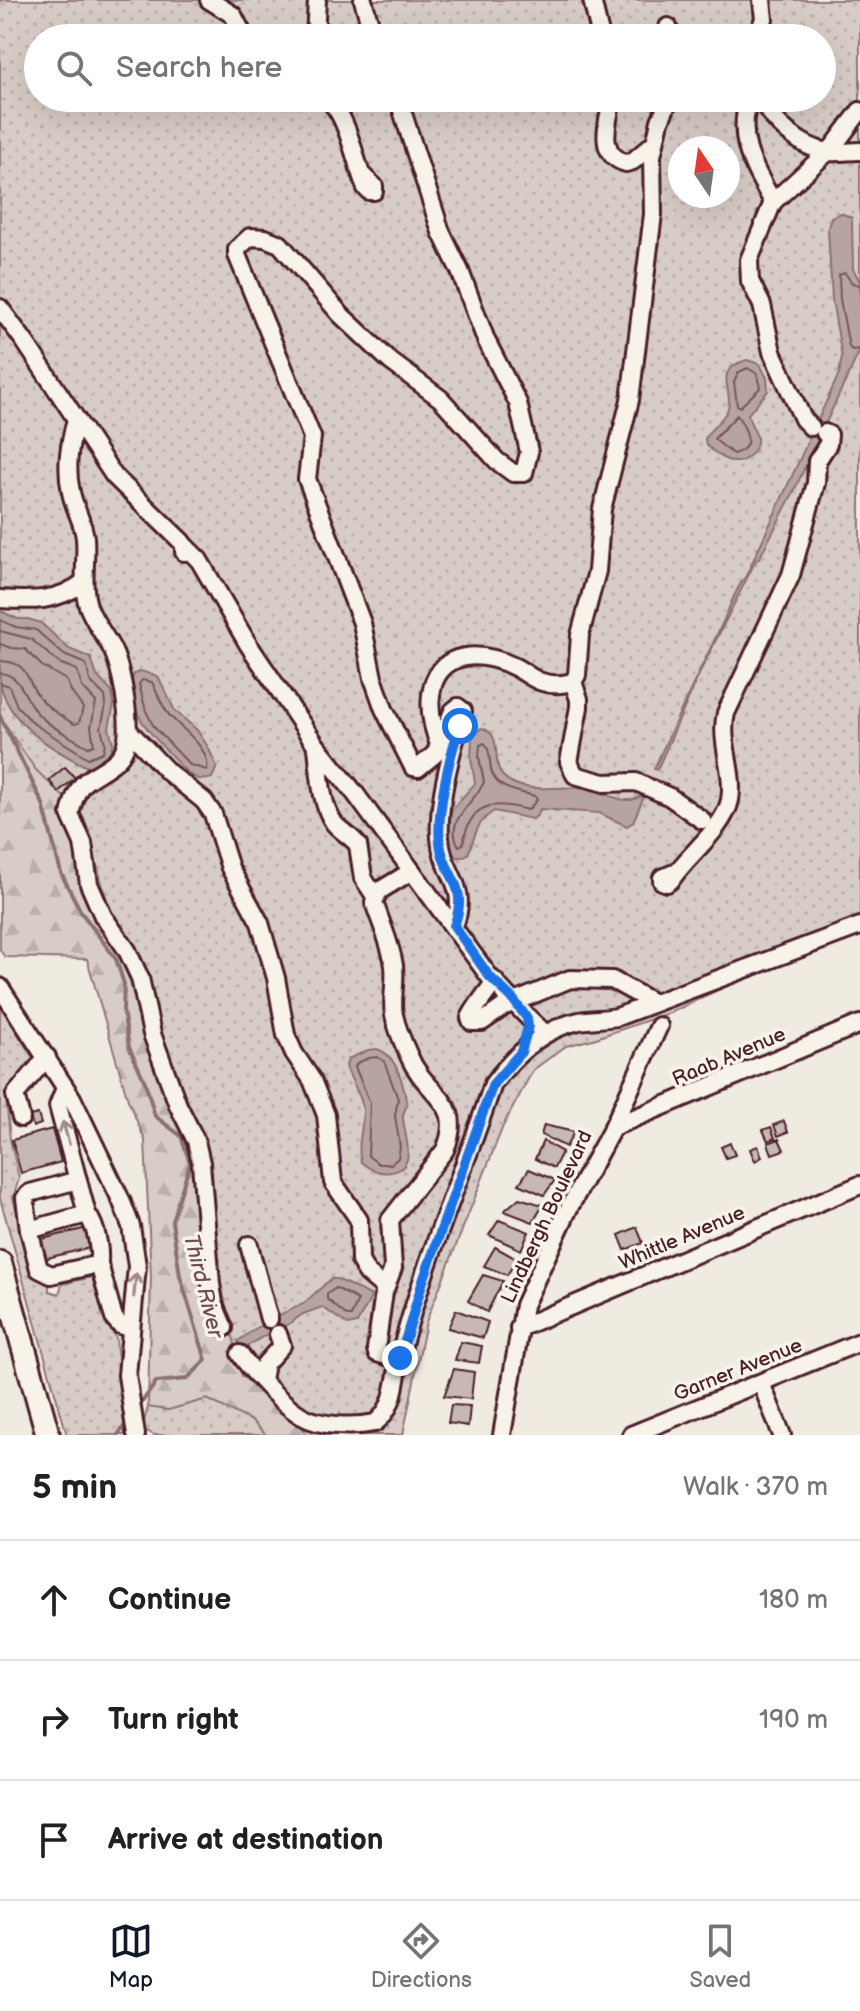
<!DOCTYPE html>
<html lang="en">
<head>
<meta charset="utf-8">
<style>
	body { margin:0; font-family:"Balsamiq Sans",sans-serif; background:#f6f6f6; color:#202124 }
	.compass { position:absolute; left:668px; top:136px; width:72px; height:72px; border-radius:50%; background:#fff; box-shadow:0 8px 32px #0002; rotate:347deg }
	.stop { position:absolute; width:24px; height:24px; margin:-18px; border:6px solid #1a73e8; border-radius:50%; background:#fff }
	.stop.end { background:#1a73e8; border-color:#fff; box-shadow:0 2px 8px #0008 }
	.list { margin:0; padding:0; list-style:none }
	h2 { display:flex; justify-content:space-between; align-items:center; height:104px; margin:0; padding:0 32px; font-size:34px }
	h2 small { font-size:26px; font-weight:400; color:#757577 }
	.list li { display:grid; grid-template-columns:52px 1fr auto; gap:24px; align-items:center; box-sizing:border-box; height:120px; padding:0 32px; border-top:2px solid #e0e0e0 }
	.list b { display:block; font-size:30px; white-space:nowrap }
	.list em { font-size:26px; font-style:normal; color:#757577 }
	.icon { flex:none; width:44px; height:44px; fill:none; stroke:currentColor; stroke-width:2; stroke-linecap:round; stroke-linejoin:round }
	.map { position:relative; flex:none; width:860px; height:1435px; overflow:hidden }
	.search { position:absolute; background:#fff; box-shadow:0 8px 32px #0002; left:24px; right:24px; top:24px; height:88px; display:flex; align-items:center; gap:20px; box-sizing:border-box; padding:0 28px; border-radius:44px; color:#757577; font-size:30px }
	.sheet { height:464px; background:#fff }
	nav { display:flex; justify-content:space-around; align-items:center; box-sizing:border-box; height:112px; border-top:2px solid #e0e0e0; background:#fff; font-size:22px; color:#757577 }
	nav a { display:grid; justify-items:center; gap:4px }
	nav .on { color:#111827 }
	.map>svg:first-child { display:block }
</style>
</head>
<body>
<div class="map">
<svg width="860" height="1435" viewBox="0 0 860 1435">
	<defs>
		<pattern id="grass-dots" width="8" height="8" patternUnits="userSpaceOnUse" patternTransform="scale(2)"><rect width="8" height="8" fill="#d8cdc6"/><path d="M2 2h.1M6 6h.1" fill="none" stroke="#bbb0aa" stroke-width="1.8" stroke-linecap="round"/></pattern>
		<pattern id="forest-firs" width="22" height="20" patternUnits="userSpaceOnUse" patternTransform="scale(2)"><rect width="22" height="20" fill="#d8cdc6"/><path d="M5 1l3.5 6h-7zM16 11l3.5 6h-7z" fill="#bbb0aa"/></pattern>
	</defs>
	<rect width="100%" height="100%" fill="#f0ebe0"/>
	<filter id="ink" filterUnits="userSpaceOnUse"><feTurbulence type="fractalNoise" baseFrequency=".0125" numOctaves="2"/><feDisplacementMap in="SourceGraphic" scale="16" xChannelSelector="R" yChannelSelector="G"/><feConvolveMatrix kernelMatrix="1 2 1 2 8 2 1 2 1" color-interpolation-filters="sRGB"/></filter>
	<g filter="url(#ink)">
		<!-- grass -->
		<g fill="url(#grass-dots)" stroke="#917678" stroke-width="2" fill-rule="evenodd">
			<path d="M0,0H860V931L753,973L672,1012L593,1039L566,1046L533,1070L503,1126L426,1322L403,1435H284L231,1398L172,1221L43,804L0,716ZM38,38H822V98H38ZM680,148H728V196H680Z"/>
			<path d="M0,1006L33,1058L6,1098L10,1139L19,1178L13,1198L35,1274L49,1282V1291L59,1294L62,1284L92,1277L108,1326L116,1338L125,1435H67L0,1198Z"/>
			<path d="M207,1399L252,1421L266,1435H154L142,1428L148,1407L168,1410Z"/>
		</g>
		<!-- forest -->
		<path fill="url(#forest-firs)" stroke="#917678" stroke-width="2" d="M0,718L36,770L83,816L131,985L190,1148L242,1376L297,1420L307,1435H266L252,1421L207,1399L168,1410L148,1407L151,1277L145,1140L128,1100L87,959L5,957L0,950Z"/>
		<!-- water -->
		<g fill="#b7a4a2" stroke="#8b6f72" stroke-width="2">
			<path d="M841,213L852,218V222L853,269L860,281V350L792,495L759,559L756,560L701,670L657,770L654,769C676,719 699,672 722,624C730,607 735,589 746,576L839,374L842,357L832,300L828,228L831,217Z"/>
			<path d="M747,360L760,364L767,378L768,391L748,414C749,423 755,429 757,438C759,453 741,467 727,460C720,457 712,450 706,445L705,439C710,427 724,421 728,408C734,390 711,370 747,360Z"/>
			<path d="M0,611L18,619H28L41,623L69,649L91,658L97,676L112,692L114,704L109,728L113,743L108,758L87,767C52,749 7,724 0,681C0,659 0,633 0,611Z"/>
			<path d="M140,671L158,676L175,711L197,730L208,747L217,767L212,778C190,785 180,763 167,751C149,732 122,704 134,674Z"/>
			<path d="M481,728C504,733 491,762 502,775C519,796 563,785 585,788C604,790 626,809 642,795L644,796L633,822L627,826L599,813L540,809L537,816L532,819L494,811C475,823 476,836 468,854C444,869 445,828 450,814C455,802 468,793 475,783L471,758L472,737Z"/>
			<path d="M377,1049C397,1054 404,1086 407,1105C406,1107 403,1114 403,1117C403,1133 420,1168 391,1172C379,1174 370,1170 361,1162C356,1144 364,1128 363,1110C362,1094 350,1081 346,1066L348,1059L368,1050Z"/>
			<path d="M331,1279H337L372,1296L357,1323L348,1325L322,1307L303,1314L280,1330L273,1318L303,1304Z"/>
			<path d="M267,1321L275,1335L269,1333L242,1349L238,1341Z"/>
		</g>
		<g fill="none" stroke-linecap="round" stroke-linejoin="round">
			<!-- shore -->
			<g stroke="#76545b" stroke-width="2">
				<path d="M860,285L852,283L845,273L839,275L840,299L849,347L852,350L860,349"/>
				<path d="M748,368L757,374L760,388L740,407L737,405L734,382L739,372Z"/>
				<path d="M737,415C747,430 756,448 733,454L714,439Z"/>
				<path d="M0,620L16,627L36,630L64,655L86,664L90,681L105,696L106,705L101,728L105,743L103,752L88,758L34,724L17,706L9,686L0,683"/>
				<path d="M0,631L31,639L59,663L77,670L82,687L96,702L91,727L94,745L88,747C72,737 51,728 38,714C24,700 23,675 0,673"/>
				<path d="M0,644L11,648L25,649L42,666L66,680L72,693L83,708L79,723L74,724C62,716 48,709 39,697C25,679 30,662 0,661"/>
				<path d="M142,680L152,682C157,693 163,709 171,717C184,731 211,749 207,770L190,765L154,727L146,711L139,684Z"/>
				<path d="M485,743C491,751 489,759 491,769C494,790 518,791 535,796L537,800L528,810C493,800 470,802 463,844L459,846C443,820 475,803 484,782L479,757L480,745Z"/>
				<path d="M369,1058L377,1057L384,1061L398,1099L395,1116L400,1147L398,1158L391,1164H379L368,1156L370,1103L355,1067L357,1063Z"/>
				<path d="M336,1288L358,1300L351,1316H347L327,1299V1294Z"/>
			</g>
			<!-- stream -->
			<g stroke="#8b6f72" stroke-width="4">
				<path d="M0,716L43,804L61,873L81,912L116,959L124,984L123,1010L129,1047L145,1082L155,1116L181,1136L190,1163L172,1221L180,1276L206,1360L187,1379L156,1382L138,1408"/>
				<path d="M118,1435L128,1421"/>
			</g>
		</g>
		<!-- building -->
		<g fill="#c6b8b3" stroke="#4a1f2b" stroke-width="2">
			<path d="M65,767L75,778L58,792L49,780Z"/>
			<path d="M38,1114L41,1124L33,1127L30,1116Z"/>
			<path d="M784,1121L788,1132L778,1136L774,1125Z"/>
			<path d="M544,1125L574,1132L566,1147L541,1135Z"/>
			<path d="M771,1127L775,1138L768,1141L763,1130Z"/>
			<path d="M52,1129L61,1162L21,1173L12,1140Z"/>
			<path d="M779,1139L784,1150L772,1154L768,1143Z"/>
			<path d="M543,1141L562,1152L554,1168L535,1159Z"/>
			<path d="M730,1143L735,1155L726,1158L721,1147Z"/>
			<path d="M758,1146L762,1157L755,1161L750,1149Z"/>
			<path d="M529,1169L555,1180L544,1195L519,1184Z"/>
			<path d="M519,1198L543,1205L533,1222L504,1211Z"/>
			<path d="M499,1220L529,1232L521,1250L489,1235Z"/>
			<path d="M637,1227L643,1243L625,1250L619,1235Z"/>
			<path d="M87,1228L92,1247L43,1259L38,1240Z"/>
			<path d="M495,1247L517,1259L507,1275L484,1266Z"/>
			<path d="M483,1275L503,1281L487,1312L468,1301Z"/>
			<path d="M456,1310L488,1322L483,1338L448,1328Z"/>
			<path d="M461,1342L482,1346L479,1363L455,1360Z"/>
			<path d="M454,1369L474,1372L471,1399L444,1396Z"/>
			<path d="M451,1405L470,1406L468,1426L448,1423Z"/>
		</g>
		<g fill="none" stroke-linecap="round" stroke-linejoin="round">
			<defs>
				<g id="minor">
					<path d="M209,0L233,15L245,38"/>
					<path d="M363,0L374,38"/>
					<path d="M592,0L601,38"/>
					<path d="M668,27L670,38"/>
					<path d="M315,38L317,0"/>
					<path d="M756,38L764,19L762,0"/>
					<path d="M326,98C348,113 355,163 366,188L369,191H374V186L362,175"/>
					<path d="M398,98L441,232L460,271L486,340L518,403L529,452L524,473H513L497,461L441,399L390,361L341,315L280,244L265,238L250,237L237,249V255L312,437L307,479L362,623L373,678L384,709L413,767L418,768L435,754L453,711L458,707L463,711C462,723 456,735 453,747C446,775 438,809 440,838C442,874 470,884 454,926"/>
					<path d="M612,98C609,120 595,154 626,163L633,161L654,143"/>
					<path d="M670,98L660,121L652,156L653,214L630,400L602,509L597,571L580,635L577,675L573,682L579,699V707L569,762L575,775L604,783L636,782L670,797L702,820"/>
					<path d="M749,98C736,140 753,166 773,202"/>
					<path d="M761,98C772,122 801,148 828,152C838,153 850,151 860,151"/>
					<path d="M0,308L25,342L114,476L182,542"/>
					<path d="M76,419C70,443 65,466 71,492C74,508 83,521 85,538C87,561 81,584 88,606C94,622 104,634 112,649C122,669 130,717 127,739C124,763 103,768 86,781C76,789 73,803 70,814L83,843L89,884L103,916L127,950L140,978L152,1034L178,1105L196,1141L201,1163L211,1284L214,1304L224,1328"/>
					<path d="M811,427L803,419L772,352L762,305L750,281L749,260L773,202L833,147L860,111"/>
					<path d="M188,549L184,545V552L190,551L199,560L248,644L316,745L354,792L489,976C508,995 524,1016 545,1033"/>
					<path d="M0,599C32,601 58,602 84,582"/>
					<path d="M128,730L168,772L204,801L213,814L230,868L260,923L276,978L286,1035L294,1053L312,1080L326,1115L333,1182L359,1220L360,1261L367,1273L385,1288"/>
					<path d="M317,748C320,771 320,803 334,823C340,831 351,836 358,845L363,878L375,896"/>
					<path d="M441,749C432,728 426,705 434,682C448,647 488,654 515,667C525,672 532,679 542,682C553,686 563,684 573,682"/>
					<path d="M676,872L662,878V881L667,883L671,880C686,856 724,829 730,800C735,772 719,742 726,713L791,575L816,483L817,461L828,444L829,435L825,433"/>
					<path d="M495,981C488,992 474,1008 470,1018L472,1022H482L505,1006L570,979L612,980L654,1003"/>
					<path d="M0,987L72,1098L121,1200L131,1226L137,1266L127,1375L136,1435"/>
					<path d="M21,1118L15,1095L47,1057"/>
					<path d="M613,1127L860,1024"/>
					<path d="M78,1180L30,1193L25,1198L29,1230L39,1269L51,1275L99,1264L114,1318L120,1325L131,1329"/>
					<path d="M87,1214C97,1228 100,1248 99,1264"/>
					<path d="M29,1230L87,1214L58,1106L65,1088"/>
					<path d="M249,1245L269,1319"/>
					<path d="M519,1328L860,1185"/>
					<path d="M240,1354C252,1372 283,1405 302,1416C321,1427 355,1427 375,1423C396,1407 395,1380 400,1356C423,1264 463,1174 493,1084C515,1054 542,1029 579,1021C592,1019 605,1019 617,1017L860,926"/>
					<path d="M400,1360L377,1353L376,1349L384,1292L393,1268L390,1220L445,1150C466,1100 426,1097 409,1056C403,1043 397,1029 394,1015C391,1000 396,983 394,966C391,944 381,924 374,902L379,891L412,871"/>
					<path d="M262,1380L265,1364L282,1345L278,1334"/>
					<path d="M761,1383L782,1435"/>
					<path d="M502,1435L524,1305L569,1208L613,1127L659,1026"/>
					<path d="M631,1435L860,1342"/>
				</g>
				<path id="highway" d="M0,1263L48,1435"/>
			</defs>
			<!-- minor casing -->
			<use href="#minor" stroke="#4a1f2b" stroke-width="22"/>
			<!-- highway casing -->
			<use href="#highway" stroke="#4a1f2b" stroke-width="28"/>
			<!-- minor -->
			<use href="#minor" stroke="#f7f3e8" stroke-width="16"/>
			<!-- highway -->
			<use href="#highway" stroke="#f7f3e8" stroke-width="22"/>
		</g>
		<!-- one-way arrows -->
		<defs><path id="oneway-shaft" d="M-6 0H5M1.5-3L5.5 0L1.5 3" fill="none" stroke-width="1.6" stroke-linecap="round" stroke-linejoin="round" transform="scale(2)"/></defs>
		<g stroke="#a0898a">
			<use href="#oneway-shaft" transform="translate(66 1133) rotate(-106)"/>
			<use href="#oneway-shaft" transform="translate(135 1285) rotate(-84)"/>
		</g>
	</g>
	<g fill="none" stroke-linecap="round" stroke-linejoin="round" filter="url(#ink)">
		<!-- route -->
		<path stroke="#1a73e8" stroke-width="10" d="M400,1358L422,1284L493,1084L521,1052L528,1027L527,1018L512,998L489,976L454,926C470,883 444,878 440,843C436,813 450,754 460,726"/>
	</g>
	<g text-anchor="middle" dominant-baseline="central" stroke-width="7" stroke-linejoin="round" paint-order="stroke">
		<!-- street labels -->
		<g font-size="20" fill="#4a1f2b" stroke="#f7f3e8">
			<text transform="translate(729 1057) rotate(-23)">Raab Avenue</text>
			<text transform="translate(547 1217) rotate(-65)">Lindbergh Boulevard</text>
			<text transform="translate(682 1238) rotate(-23)">Whittle Avenue</text>
			<text transform="translate(738 1370) rotate(-22)">Garner Avenue</text>
		</g>
		<!-- water labels -->
		<g font-size="22" font-style="italic" fill="#704e55" stroke="#f7f3e8">
			<text transform="translate(203 1286) rotate(76)">Third River</text>
		</g>
	</g>
</svg>
<svg class="compass" viewBox="-18 -18 36 36"><path d="M0-13l5 13h-10z" fill="#e53935"/><path d="M0 13l5-13h-10z" fill="#757577"/></svg>
<div class="stop" style="left:460px;top:726px"></div>
<div class="stop end" style="left:400px;top:1358px"></div>
<div class="search"><svg class="icon" aria-label="search" viewBox="0 0 24 24"><circle cx="10" cy="10" r="6"/><path d="M15 15l6 6"/></svg>Search here</div>
</div>
<section class="sheet">
<h2>5 min<small>Walk · 370 m</small></h2>
<ul class="list">
<li><svg class="icon" aria-label="ahead" viewBox="0 0 24 24"><path d="M12 20V5M6 11l6-6 6 6"/></svg><div><b>Continue</b></div><em>180 m</em></li>
<li><svg class="icon" aria-label="right" viewBox="0 0 24 24"><path d="M7 20v-9h11M14 6l5 5-5 5"/></svg><div><b>Turn right</b></div><em>190 m</em></li>
<li><svg class="icon" aria-label="arrive" viewBox="0 0 24 24"><path d="M6 21V4h12l-3 4 3 4H6"/></svg><div><b>Arrive at destination</b></div></li>
</ul>
</section>
<nav>
<a class="on"><svg class="icon" aria-label="map" viewBox="0 0 24 24"><path d="M3 6l6-2 6 2 6-2v14l-6 2-6-2-6 2zM9 4v14M15 6v14"/></svg>Map</a>
<a><svg class="icon" aria-label="directions" viewBox="0 0 24 24"><path d="M12 3l9 9-9 9-9-9zM9 14v-3h6M13 9l2 2-2 2"/></svg>Directions</a>
<a><svg class="icon" aria-label="saved" viewBox="0 0 24 24"><path d="M7 4h10v16l-5-4-5 4z"/></svg>Saved</a>
</nav>
</body>
</html>
